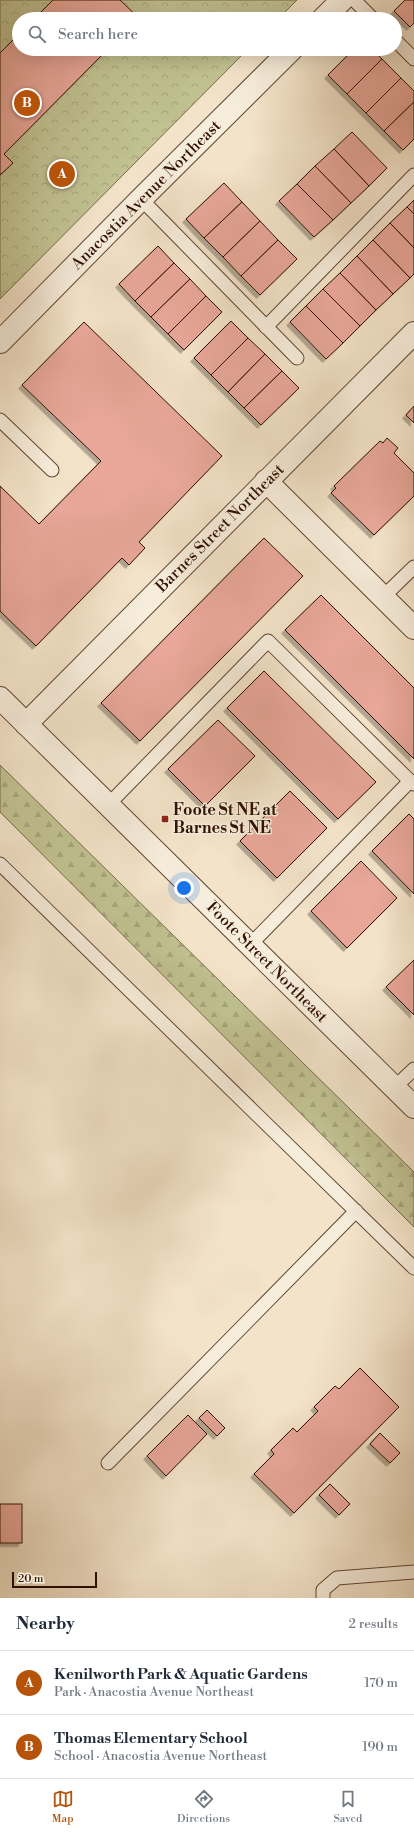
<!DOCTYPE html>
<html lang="en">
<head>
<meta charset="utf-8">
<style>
	body { margin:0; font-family:"Libre Bodoni",serif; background:#f6f6f7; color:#1f2937 }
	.scale { position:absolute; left:12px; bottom:10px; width:85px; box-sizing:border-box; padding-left:4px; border:2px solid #301100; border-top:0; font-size:11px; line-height:14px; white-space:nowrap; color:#301100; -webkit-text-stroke:3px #f7eddc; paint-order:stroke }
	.you { position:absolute; left:184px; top:888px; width:14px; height:14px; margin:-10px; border:3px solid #fff; border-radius:50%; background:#1a73e8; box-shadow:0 0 0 6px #1a73e833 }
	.badge { display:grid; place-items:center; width:26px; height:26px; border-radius:50%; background:#b45309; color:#fff; font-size:13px; font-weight:700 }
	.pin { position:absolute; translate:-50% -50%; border:2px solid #fff; box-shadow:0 1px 4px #0006 }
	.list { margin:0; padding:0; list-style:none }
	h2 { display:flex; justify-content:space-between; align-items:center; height:52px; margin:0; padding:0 16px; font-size:17px }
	h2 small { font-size:13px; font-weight:400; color:#747a83 }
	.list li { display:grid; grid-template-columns:26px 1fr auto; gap:12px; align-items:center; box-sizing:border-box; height:64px; padding:0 16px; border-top:1px solid #e0e1e3 }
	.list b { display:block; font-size:15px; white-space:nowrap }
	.list p { margin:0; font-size:13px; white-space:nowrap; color:#747a83 }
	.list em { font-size:13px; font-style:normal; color:#747a83 }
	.icon { flex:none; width:22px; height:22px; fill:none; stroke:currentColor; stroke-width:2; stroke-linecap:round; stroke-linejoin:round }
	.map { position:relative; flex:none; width:414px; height:1598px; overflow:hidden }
	.search { position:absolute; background:#fff; box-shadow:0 4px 16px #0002; left:12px; right:12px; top:12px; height:44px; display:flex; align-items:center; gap:10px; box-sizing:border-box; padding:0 14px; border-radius:22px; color:#747a83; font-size:15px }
	.sheet { height:180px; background:#fff }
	nav { display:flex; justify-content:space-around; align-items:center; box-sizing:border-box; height:56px; border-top:1px solid #e0e1e3; background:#fff; font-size:11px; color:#747a83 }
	nav a { display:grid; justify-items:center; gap:2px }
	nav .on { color:#b45309 }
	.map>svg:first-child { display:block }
</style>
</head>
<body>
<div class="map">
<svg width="414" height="1598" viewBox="0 0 414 1598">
	<defs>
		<pattern id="forest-firs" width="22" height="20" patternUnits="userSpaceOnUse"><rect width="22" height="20" fill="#c1c292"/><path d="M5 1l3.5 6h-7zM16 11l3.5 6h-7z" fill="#a6a67c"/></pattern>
		<pattern id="park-crowns" width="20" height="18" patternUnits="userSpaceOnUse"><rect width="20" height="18" fill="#c1c292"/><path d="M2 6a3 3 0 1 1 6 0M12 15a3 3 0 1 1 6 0" fill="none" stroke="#a6a67c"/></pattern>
		<filter id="shadow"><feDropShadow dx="-3.5" dy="3.5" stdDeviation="0" flood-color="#0004"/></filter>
	</defs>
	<rect width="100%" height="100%" fill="#f3e3c9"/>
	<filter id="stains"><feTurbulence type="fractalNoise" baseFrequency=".005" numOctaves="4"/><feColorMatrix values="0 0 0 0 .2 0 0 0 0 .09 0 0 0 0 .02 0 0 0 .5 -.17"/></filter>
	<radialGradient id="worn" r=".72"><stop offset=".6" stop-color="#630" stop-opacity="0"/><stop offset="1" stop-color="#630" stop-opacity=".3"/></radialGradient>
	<!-- forest -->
	<path fill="url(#forest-firs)" stroke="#786a49" d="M0,765L414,1172V1227L0,812Z"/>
	<!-- park -->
	<path fill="url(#park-crowns)" stroke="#786a49" d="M0,0H297L278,19H19V49H248L0,299Z"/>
	<!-- building -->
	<g fill="#e8a799" stroke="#301100" filter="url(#shadow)">
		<path d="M53,0H120L140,19H34Z"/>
		<path d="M405,0H414V23L410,27L394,11Z"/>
		<path d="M19,34V49H108L4,154L13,163L0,175V53Z"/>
		<path d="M354,49H372L382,59L347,94L328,75Z"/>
		<path d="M382,59L401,78L366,113L347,94Z"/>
		<path d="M401,78L414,91V102L384,131L366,113Z"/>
		<path d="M414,102V139L403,150L384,131Z"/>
		<path d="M352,132L387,168L369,186L334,149Z"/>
		<path d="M334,149L369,186L351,203L315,166Z"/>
		<path d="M315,166L351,203L333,220L297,184Z"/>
		<path d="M224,183L242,202L204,238L186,219Z"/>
		<path d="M297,184L333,220L314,237L279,201Z"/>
		<path d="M414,200V214L407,207Z"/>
		<path d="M242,202L260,221L223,257L204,238Z"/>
		<path d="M407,207L414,214V248L390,223Z"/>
		<path d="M260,221L278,240L241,276L223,257Z"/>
		<path d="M390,223L414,248V274L410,278L373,240Z"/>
		<path d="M278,240L297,259L260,295L241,276Z"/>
		<path d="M373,240L410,278L393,294L357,256Z"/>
		<path d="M158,246L174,263L135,301L119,284Z"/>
		<path d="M357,256L393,294L376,310L340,273Z"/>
		<path d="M174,263L190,279L151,317L135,301Z"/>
		<path d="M340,273L376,310L360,326L323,289Z"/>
		<path d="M190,279L206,296L168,334L151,317Z"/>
		<path d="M323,289L360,326L343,343L306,306Z"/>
		<path d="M206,296L222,312L184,350L168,334Z"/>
		<path d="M306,306L343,343L326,359L290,322Z"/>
		<path d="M231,321L248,338L211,375L194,358Z"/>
		<path d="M84,322L222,456L139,542L145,548L129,565L122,558L36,646L0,611V486L39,524L101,461L22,385Z"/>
		<path d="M248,338L265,354L228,392L211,375Z"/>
		<path d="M265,354L282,371L244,408L228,392Z"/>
		<path d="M282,371L299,388L261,425L244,408Z"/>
		<path d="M414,406V423L406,415Z"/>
		<path d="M387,438L398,448L394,453L414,473V496L374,535L331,493L336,488L334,486L380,441L383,443Z"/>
		<path d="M264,538L303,576L140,741L101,703Z"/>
		<path d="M321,595L414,688V759L285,630Z"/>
		<path d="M264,671L376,782L338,819L227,708Z"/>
		<path d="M218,720L255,756L205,806L168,769Z"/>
		<path d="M290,791L327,828L277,878L240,841Z"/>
		<path d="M409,814L414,819V894L372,851Z"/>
		<path d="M361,861L397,898L347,948L311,911Z"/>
		<path d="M414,960V1015L386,987Z"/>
		<path d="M360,1368L399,1407L294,1513L254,1474L274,1454L271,1450L293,1428L297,1432L318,1411L314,1407L335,1386L339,1389Z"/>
		<path d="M207,1410L225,1428L217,1436L199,1418Z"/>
		<path d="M188,1415L207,1434L166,1476L147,1456Z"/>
		<path d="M380,1433L400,1453L390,1463L370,1444Z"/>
		<path d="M330,1484L350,1504L339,1515L319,1495Z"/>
		<rect x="0" y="1504" width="22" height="39"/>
	</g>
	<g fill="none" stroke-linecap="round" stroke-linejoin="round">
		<defs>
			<g id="lane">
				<path d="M354,0L373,19"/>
				<path d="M395,40L414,59"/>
				<path d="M141,199L297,358"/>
				<path d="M266,327L414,175"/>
				<path d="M0,420L52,470"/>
				<path d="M383,597L414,567"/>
				<path d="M108,805L268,641L410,781"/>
				<path d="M0,864L414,1268"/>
				<path d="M250,945L410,781L414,784"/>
				<path d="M394,1088L414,1069"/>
				<path d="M108,1463L356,1211"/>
				<path d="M323,1598V1590L337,1578L414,1572"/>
			</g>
			<g id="street">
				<path d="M323,19L342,0"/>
				<path d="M0,342L141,199L292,49"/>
				<path d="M266,481L414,628"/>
				<path d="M0,698L414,1107"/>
				<path d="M26,724L414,333"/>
			</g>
		</defs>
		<!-- lane casing -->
		<use href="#lane" stroke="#614632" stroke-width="15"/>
		<!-- street casing -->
		<use href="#street" stroke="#614632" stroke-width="24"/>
		<!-- lane -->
		<use href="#lane" stroke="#f7eddc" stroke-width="13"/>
		<!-- street -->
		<use href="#street" stroke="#f7eddc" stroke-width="22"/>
	</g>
	<!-- markers -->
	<rect fill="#8f2418" stroke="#f7eddc" stroke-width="1.5" x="161" y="815" width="8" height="8" rx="2"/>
	<g text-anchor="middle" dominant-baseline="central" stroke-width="3" stroke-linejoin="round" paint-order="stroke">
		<!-- street labels -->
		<g font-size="16" fill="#301100" stroke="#f7eddc">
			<text transform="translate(146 195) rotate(-45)">Anacostia Avenue Northeast</text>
			<text transform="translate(220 528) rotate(-45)">Barnes Street Northeast</text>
			<text transform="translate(267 962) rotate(45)">Foote Street Northeast</text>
		</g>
		<!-- poi labels -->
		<g font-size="16" font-weight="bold" fill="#301100" stroke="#f7eddc" text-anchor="start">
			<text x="173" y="810">Foote St NE at<tspan x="173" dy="18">Barnes St NE</tspan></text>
		</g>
	</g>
	<rect width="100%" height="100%" filter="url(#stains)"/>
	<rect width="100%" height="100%" fill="url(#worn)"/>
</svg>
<div class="scale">20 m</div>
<div class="you"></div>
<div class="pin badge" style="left:62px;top:174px">A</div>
<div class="pin badge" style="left:27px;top:103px">B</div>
<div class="search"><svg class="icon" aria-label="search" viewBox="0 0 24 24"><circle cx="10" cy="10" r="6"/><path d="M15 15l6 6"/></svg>Search here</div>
</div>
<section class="sheet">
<h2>Nearby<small>2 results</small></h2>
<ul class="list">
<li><span class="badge">A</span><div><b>Kenilworth Park &amp; Aquatic Gardens</b><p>Park · Anacostia Avenue Northeast</p></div><em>170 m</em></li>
<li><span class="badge">B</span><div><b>Thomas Elementary School</b><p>School · Anacostia Avenue Northeast</p></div><em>190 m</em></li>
</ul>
</section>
<nav>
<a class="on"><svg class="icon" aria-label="map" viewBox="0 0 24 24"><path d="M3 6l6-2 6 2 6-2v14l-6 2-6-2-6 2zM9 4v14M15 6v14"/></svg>Map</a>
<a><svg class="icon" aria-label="directions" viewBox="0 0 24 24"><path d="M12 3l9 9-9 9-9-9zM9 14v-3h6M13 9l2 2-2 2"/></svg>Directions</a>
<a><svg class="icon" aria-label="saved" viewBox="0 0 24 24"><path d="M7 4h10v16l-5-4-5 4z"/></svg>Saved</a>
</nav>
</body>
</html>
